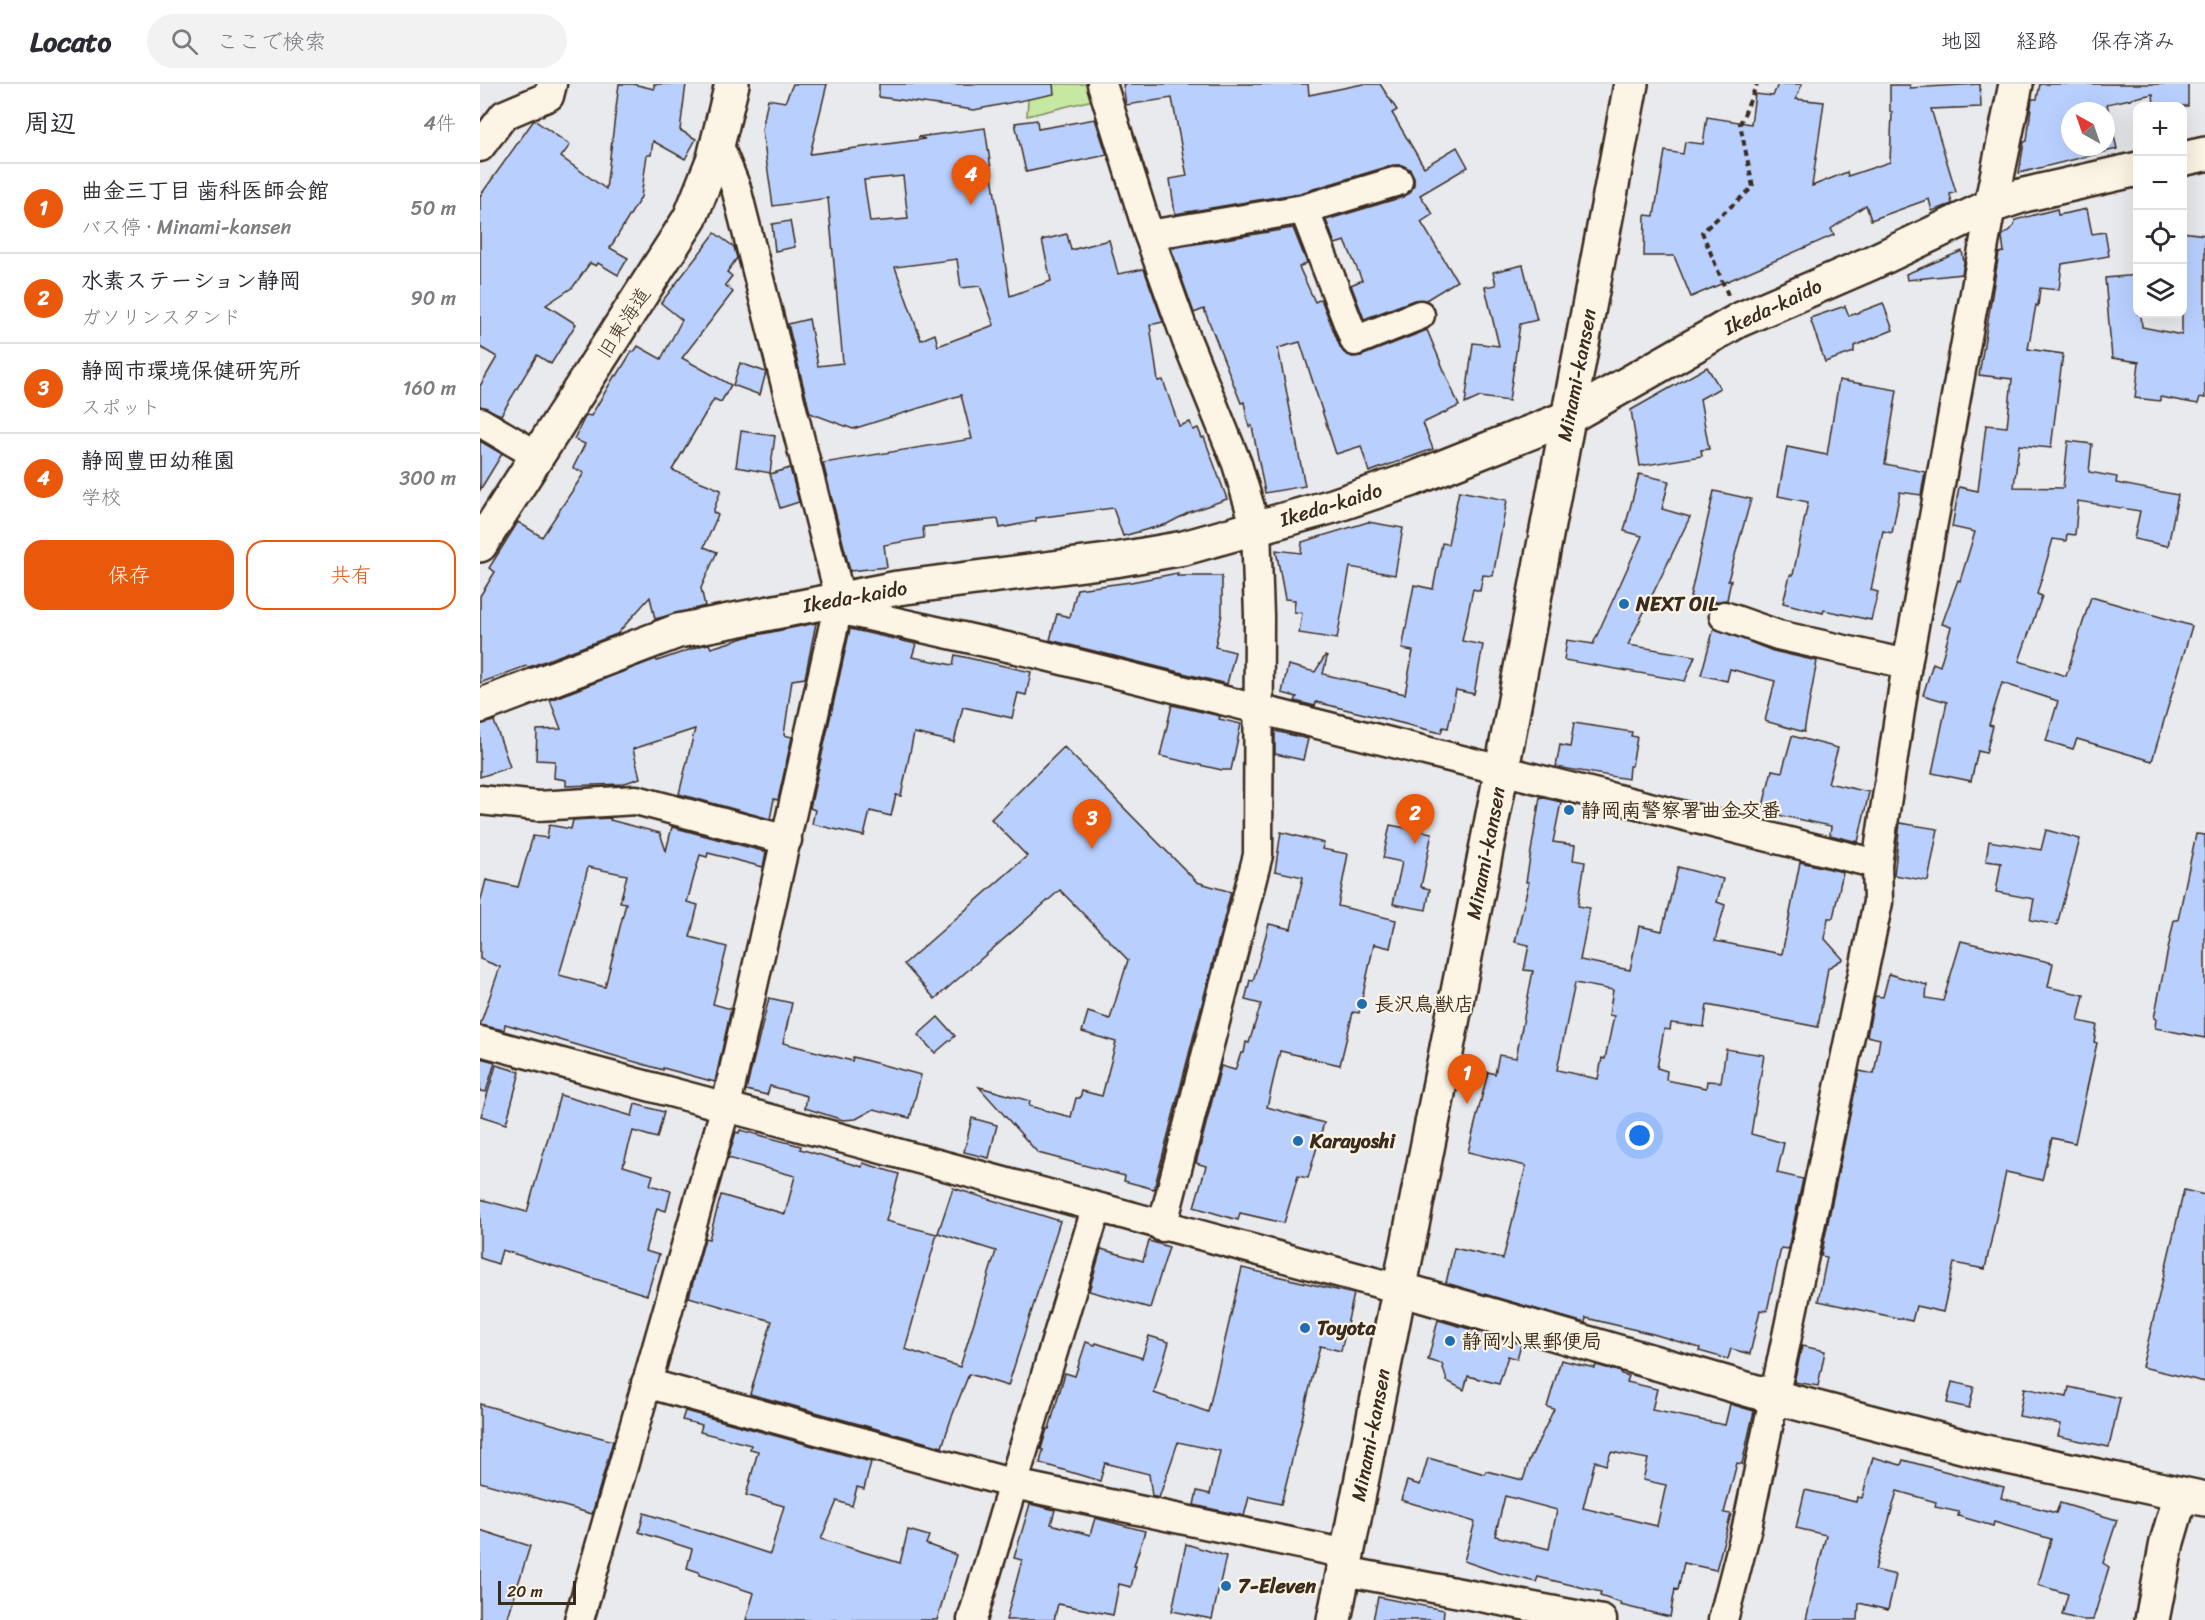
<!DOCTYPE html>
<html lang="ja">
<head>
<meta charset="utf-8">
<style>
	body { margin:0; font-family:Sriracha,"Klee One",sans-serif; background:#f2f2f3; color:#2b2b33 }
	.controls { position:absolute; right:18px; top:18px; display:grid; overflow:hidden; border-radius:12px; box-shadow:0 6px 24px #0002 }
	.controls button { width:54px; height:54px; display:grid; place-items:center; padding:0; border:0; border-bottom:2px solid #e1e1e2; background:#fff; color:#2b2b33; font:30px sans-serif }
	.compass { position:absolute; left:1581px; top:18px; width:54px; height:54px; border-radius:50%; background:#fff; box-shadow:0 6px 24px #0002; rotate:320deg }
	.scale { position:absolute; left:18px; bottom:15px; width:78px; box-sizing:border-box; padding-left:6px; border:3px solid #3b2a1e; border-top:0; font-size:16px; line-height:21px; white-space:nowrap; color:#3b2a1e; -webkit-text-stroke:4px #fcf5e5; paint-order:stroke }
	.you { position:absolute; left:1160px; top:1052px; width:21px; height:21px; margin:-15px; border:4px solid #fff; border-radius:50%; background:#1a73e8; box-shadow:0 0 0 9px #1a73e833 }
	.badge { display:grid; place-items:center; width:39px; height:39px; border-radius:50%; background:#ea580c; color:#fff; font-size:20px; font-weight:700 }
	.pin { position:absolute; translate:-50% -50px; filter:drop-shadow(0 2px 3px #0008) }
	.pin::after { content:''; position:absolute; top:32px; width:21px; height:18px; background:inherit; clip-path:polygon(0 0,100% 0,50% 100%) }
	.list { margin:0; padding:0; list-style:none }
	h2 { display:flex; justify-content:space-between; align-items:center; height:78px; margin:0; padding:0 24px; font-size:26px }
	h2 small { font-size:20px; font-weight:400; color:#7c7c81 }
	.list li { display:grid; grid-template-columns:39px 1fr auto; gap:18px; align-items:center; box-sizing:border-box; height:90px; padding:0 24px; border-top:2px solid #e1e1e2 }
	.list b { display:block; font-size:22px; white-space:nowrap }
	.list p { margin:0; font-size:20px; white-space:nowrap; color:#7c7c81 }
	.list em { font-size:20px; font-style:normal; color:#7c7c81 }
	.actions { display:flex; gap:12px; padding:18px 24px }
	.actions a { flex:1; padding:14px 0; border:2px solid #ea580c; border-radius:18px; text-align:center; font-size:21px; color:#ea580c }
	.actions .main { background:#ea580c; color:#fff }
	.icon { flex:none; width:33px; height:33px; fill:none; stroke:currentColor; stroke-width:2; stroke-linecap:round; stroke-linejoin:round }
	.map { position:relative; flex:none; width:1725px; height:1536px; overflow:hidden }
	header { display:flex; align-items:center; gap:36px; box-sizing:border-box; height:84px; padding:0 30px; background:#fff; border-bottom:2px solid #e1e1e2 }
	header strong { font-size:28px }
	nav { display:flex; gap:33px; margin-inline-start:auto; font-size:21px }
	.search { width:420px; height:54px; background:#f2f2f3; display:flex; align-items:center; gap:15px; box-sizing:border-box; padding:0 21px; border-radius:33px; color:#7c7c81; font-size:22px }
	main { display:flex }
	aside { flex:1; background:#fff }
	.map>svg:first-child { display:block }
</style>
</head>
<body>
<header>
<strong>Locato</strong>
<div class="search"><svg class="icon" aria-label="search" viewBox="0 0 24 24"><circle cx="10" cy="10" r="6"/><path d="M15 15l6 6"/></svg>ここで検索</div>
<nav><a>地図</a><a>経路</a><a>保存済み</a></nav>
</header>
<main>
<aside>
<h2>周辺<small>4件</small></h2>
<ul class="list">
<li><span class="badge">1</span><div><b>曲金三丁目 歯科医師会館</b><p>バス停 · Minami-kansen</p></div><em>50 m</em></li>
<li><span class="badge">2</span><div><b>水素ステーション静岡</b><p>ガソリンスタンド</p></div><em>90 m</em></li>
<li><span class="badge">3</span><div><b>静岡市環境保健研究所</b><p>スポット</p></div><em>160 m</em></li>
<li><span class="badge">4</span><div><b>静岡豊田幼稚園</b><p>学校</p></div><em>300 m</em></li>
</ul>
<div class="actions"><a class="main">保存</a><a>共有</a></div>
</aside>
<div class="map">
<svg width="1725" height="1536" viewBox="0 0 1725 1536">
	<rect width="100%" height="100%" fill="#e8eaed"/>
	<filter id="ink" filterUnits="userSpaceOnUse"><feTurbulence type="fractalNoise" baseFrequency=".0167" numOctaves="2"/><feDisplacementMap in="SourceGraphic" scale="12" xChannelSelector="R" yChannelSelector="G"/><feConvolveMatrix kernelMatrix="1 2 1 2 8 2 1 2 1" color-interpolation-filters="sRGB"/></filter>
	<g filter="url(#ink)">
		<!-- green -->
		<path fill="#c6e8a1" stroke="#808960" stroke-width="1.5" d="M549,0H611L613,16L547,32Z"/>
		<!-- building -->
		<g fill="#b9d0ff" stroke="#3b2a1e" stroke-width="1.5" fill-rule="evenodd">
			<path d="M139,0H153L174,5V0H206L200,46L216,55L205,75L173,57L171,71H167L161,113L130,164L148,174L138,191L118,179L116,182L110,179L93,203L66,221L96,240L71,280L57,271L21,331L0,322V302L17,273L0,263V112L54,36L90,61L81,73L126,105Z"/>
			<path d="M313,0H347L330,70L445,55L438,53L505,44L530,212L571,197L562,156L587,150L591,166L629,156L638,190L664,185L683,238L670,241L678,297L683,296L699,342L710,338L713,346L718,344L722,354L724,353L747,415L710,428L687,440L643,452L633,424L556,434V437L520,444L518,435L443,443L444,454L404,461L407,483L370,487L343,379L492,355L481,311L373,345L330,329L308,240L329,235L338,282L363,279L348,114L293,122L282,46L288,15L305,18ZM423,92L428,135L390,138L384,96ZM477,175L481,204L500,202L514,241L458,262L455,250L441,256L415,183Z"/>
			<path d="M399,0H573L574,10L494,26L399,13Z"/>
			<path d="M643,0H828L829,11L883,0H900L917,26L912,29L944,83L977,63L988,83L940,111L953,130L941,138L977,197L946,216H934L884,235L871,201L882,196L865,157L855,160L846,136L923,113L930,109L934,101V93L930,85L922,81H913L820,109L695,130L690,95L707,92L692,14L646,21Z"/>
			<path d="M1298,0H1322L1316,15L1344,18L1332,102L1367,88L1368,92L1410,78L1412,28H1410V1H1430V4L1500,0L1501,23L1451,25L1476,108L1470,110L1472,120L1452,127L1449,115L1391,136L1386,121L1351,145L1354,151L1211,213L1194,172H1164L1165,131L1174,132L1185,67L1203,70L1205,58L1223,60L1227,33L1271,40L1275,10L1293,12Z"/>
			<path d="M1560,0H1708V22H1674L1673,10L1627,20L1637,65L1539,89L1544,58L1547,57L1552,15H1557ZM1590,27H1626V63H1590Z"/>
			<path d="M615,35L627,71L546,88L535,39L557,36L558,45Z"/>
			<path d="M1577,125L1578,131L1607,125L1612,150L1625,148L1629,172L1582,180L1579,206L1560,204L1558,222L1556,221L1548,265L1583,270L1580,292L1571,364L1539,361L1534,403L1583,404L1588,357L1612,360L1609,388L1637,393L1636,399L1698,411L1688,462L1654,455L1660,427L1598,417L1595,451L1587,450L1586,457L1573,455L1557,510L1562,512L1539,577L1586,592L1611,513L1712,542L1672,677L1597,655L1593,665L1566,657L1578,617L1522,599L1509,641L1513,642L1506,669L1498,667L1491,697L1452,689L1467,618L1443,611L1453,579L1460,582L1471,543L1462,540L1478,496L1480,497L1495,448L1472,443L1479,403L1498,407L1506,341L1527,343L1532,295L1499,291L1519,169L1524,168L1522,152L1534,142L1535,136Z"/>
			<path d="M310,137L315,163L295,167L292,140Z"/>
			<path d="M813,144L827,179L819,183L835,218L841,215L860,263L864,269L872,273L881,272L947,246L979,322L943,339L953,365L889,388L881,362L856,370L820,258L798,264L825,402L785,409L772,342L769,343L764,318L761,319L724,225L714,229L691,164Z"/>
			<path d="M1702,148L1725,151V314L1720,313L1718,320L1680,313V317L1655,314L1659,278L1632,274L1625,194L1658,191V230H1661L1662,243L1702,251Z"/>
			<path d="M235,149L254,163L257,174L247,188L252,192L245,201L253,208L202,274L251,301L241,318L234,315L192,386L241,406L233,428L238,431L224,463L237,468L221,504L225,522L175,535L170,513L137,550L49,583L46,582L0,599V512L15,488L9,484L38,438L62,453L104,389L93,384L105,360L94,355L106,331L111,332L135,291L137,292L152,267L154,268L158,262L181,275L202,236L181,219Z"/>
			<path d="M1482,167L1484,178L1482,190L1427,196L1426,190Z"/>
			<path d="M1043,181L1057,236L1040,240L1029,317L1000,313L985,320L993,259L1019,262L1005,203L1016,201L1013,188Z"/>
			<path d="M1403,219L1413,246L1374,262V268L1345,278L1330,234L1365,222L1369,232Z"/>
			<path d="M260,279L286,288L280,311L253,301Z"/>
			<path d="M1227,283L1240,304L1220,315L1229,365L1221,366L1222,372L1160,382L1151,326Z"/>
			<path d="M1359,296L1417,306L1405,380L1445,388L1441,411L1420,408L1412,449L1403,447L1391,506L1398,508L1391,536L1344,526L1343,529L1303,519L1310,491H1313L1328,418L1298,412L1307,363L1347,371Z"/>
			<path d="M261,347L295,352L290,389L256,383Z"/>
			<path d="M0,357L22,370L0,406Z"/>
			<path d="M310,384L319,418L300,424L290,390Z"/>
			<path d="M1159,390L1189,397L1182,425L1210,433L1148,561L1215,572L1205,597L1084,576L1087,556L1113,560L1162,452L1144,447Z"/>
			<path d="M979,407L1027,416L1013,492L1003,491L1000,507L993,505L982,557L1003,561L994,610L976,606L968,644L963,643L961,649L836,618L835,622L815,617L817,613L802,609L808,581L835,588L845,572L847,573L843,590L925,610L933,567L922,565L934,501L953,505L962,459L968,460Z"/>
			<path d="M1234,407L1271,415L1248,496H1251L1247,516L1235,518L1210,513Z"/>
			<path d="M888,438L923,444L915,491L870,483L857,555L819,549L822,529L814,528L815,516L805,515L796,466L821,469L822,458Z"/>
			<path d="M698,489L697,492H742V530L735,563L755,568L747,600L570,556L577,530L590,533L597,505L651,498Z"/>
			<path d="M336,539L325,594L312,596L304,651L312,653L298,716L294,715L290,735L199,710L215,645L153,665L160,694L142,700L86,702V696L74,694L75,677L56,676L57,646L81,645L70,616L176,575L177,577L223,561L229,560L231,564L267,553Z"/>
			<path d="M1234,544L1293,567L1337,577L1324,648L1285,637L1295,597L1250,585L1247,597L1221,591Z"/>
			<path d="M370,545L436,560L432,573L473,581L475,571L551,588L546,611L538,609L532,634L483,623L474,658L434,649L421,712L416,711L411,732L390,727L384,752L332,740L335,726L330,724Z"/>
			<path d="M692,621L740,632L739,635L761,640L751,686H742L680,672Z"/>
			<path d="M14,637L30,683L0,693V640Z"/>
			<path d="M1094,639L1152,648L1151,652L1157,653L1152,682H1149L1148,695L1076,683L1080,661L1090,663Z"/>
			<path d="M795,647L828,655L823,676L795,670Z"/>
			<path d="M1312,652L1358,664L1348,699L1389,708L1378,758L1350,751L1351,742L1298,731V727L1283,722L1292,686L1302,688Z"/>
			<path d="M584,663L717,798L751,808L674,1105L644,1097L645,1092L558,1069L499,1003L550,1017L549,1022L591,1033L596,1014H600L602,1007L622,1012L636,958L602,948L608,928L630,935L648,876L580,806L455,915L424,880L547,772L511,735Z"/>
			<path d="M1060,713L1081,718L1073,758L1095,761L1093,776L1105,778L1098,822L1110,824L1100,876L1150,886L1159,842L1182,847L1198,783L1243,795L1237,818L1245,821L1235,857L1302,870L1320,778L1363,788L1353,834H1348L1345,855L1363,875L1348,884L1338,943L1227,921L1224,943L1191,939L1190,946L1184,945L1177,984L1187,987L1186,996L1226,1004L1227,997L1241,998L1246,965L1284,971L1271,1050L1304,1059L1297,1089L1323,1095L1308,1165L1301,1164L1287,1227L1280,1226L1270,1270L1251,1265L1248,1275L1219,1267L1220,1264L1173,1250L1106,1234L1105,1239L966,1199L974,1164L1023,1175L1046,1082L988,1068L1008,988L1015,990L1019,971L1036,974L1053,887L1044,886L1049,861L1035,858L1049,798H1046ZM1095,899L1133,906L1129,931L1134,932L1125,975L1122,974L1118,995L1077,986Z"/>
			<path d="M131,734L130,736L180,749L186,767L192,743L286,768L283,783L228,769L227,773L220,771L207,818L218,821L210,853L247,863L233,920L251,925L235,998L183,984V986L25,940L24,946L0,941L20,883L0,875V819L6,796L38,803L53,752L67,754L69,741L91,745L93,736ZM108,783L147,791L140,818L146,819L125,903L79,891L95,837H94Z"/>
			<path d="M1420,739L1458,745L1448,797L1414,791Z"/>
			<path d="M910,741L952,749L941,803L950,805L946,826L913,820L922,778L903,774Z"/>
			<path d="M1566,746L1600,755L1577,841L1550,836L1554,815L1516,808L1521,779L1506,777L1509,757L1561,766Z"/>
			<path d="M801,748L844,759L842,765L868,770L858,822L916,836L910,864L894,860L879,929L873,928L860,981L800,967L787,1023L844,1039L828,1094L818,1092L804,1139L760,1129L758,1136L714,1123L726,1082L716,1079L741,982L755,986L761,969H764L766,958L769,959L781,920L765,916L770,896L773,897L789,840L811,845L823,793L795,787Z"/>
			<path d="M1716,750L1725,751V954L1675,944L1676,935L1674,934L1694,836H1698Z"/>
			<path d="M1481,857L1573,879L1568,903L1604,911L1598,937L1617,941L1614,958L1617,959L1595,1059L1572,1054L1562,1096L1526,1088L1505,1185L1474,1179L1463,1228L1436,1222L1432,1237L1338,1217L1347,1173L1341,1172L1379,987L1394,990L1400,955L1387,952L1395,912L1403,913L1409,890L1447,901L1446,914L1463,917Z"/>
			<path d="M289,914L312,919L303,959L372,977L373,973L441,991L430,1034L394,1025L376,1035L363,1036L325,1024L327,1012L290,1002L287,1011L266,1006Z"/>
			<path d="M458,933L475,952L455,969L438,951Z"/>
			<path d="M0,974L15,978L6,1008L0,1007Z"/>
			<path d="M16,981L40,988L26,1040L1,1032Z"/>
			<path d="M80,1011L152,1032L155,1020L184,1028L177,1054L153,1047L143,1082L173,1091L170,1101L191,1107L186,1127L177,1124L165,1167L179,1171L167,1211L22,1166L18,1180L0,1174V1115L47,1128Z"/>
			<path d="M492,1034L517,1041L509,1074L484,1068Z"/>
			<path d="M260,1046L321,1062L320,1065L382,1083L383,1079L419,1090L406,1137L457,1150L425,1265L480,1283L516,1167L458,1149L473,1104L580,1137L528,1302L489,1290L471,1335L462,1363L270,1310L292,1237L209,1213L225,1154L229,1155L241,1111L305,1130L315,1092L248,1074L256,1048L259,1049Z"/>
			<path d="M1704,1106L1725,1111V1298L1662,1283Z"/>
			<path d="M669,1157L689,1163L670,1224L609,1207L621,1165L663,1177Z"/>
			<path d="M762,1184L874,1210L861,1267L840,1262L801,1420L769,1413L764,1432L714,1421L717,1407L730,1410L740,1367L698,1358L679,1414L672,1412L669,1390L625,1379L620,1397L560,1379L563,1366L561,1365L567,1345H569L585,1289L595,1292L606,1258L615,1261L616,1259L662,1274L669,1252L689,1258L674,1309L728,1328Z"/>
			<path d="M958,1236L1041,1260L1037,1275L1028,1272L1019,1300L988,1292L984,1306L967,1297L962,1280L948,1276Z"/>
			<path d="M1322,1262L1345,1267L1338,1302L1314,1298Z"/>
			<path d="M1081,1276L1115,1284L1116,1281L1141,1288V1290L1149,1292L1147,1298L1177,1305L1172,1326L1245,1341L1250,1320L1274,1327L1262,1380L1257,1379L1244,1429L1251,1430L1236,1486L1204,1479L1198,1506L1195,1505L1190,1533L1140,1521L1141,1519L1120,1512L1121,1508L1058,1493L1056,1498L1016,1488L984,1477L995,1438L921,1416L927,1397L940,1401L948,1374L1005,1390L1006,1387L1043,1396L1049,1377L1074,1325L1067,1323ZM1131,1368L1168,1375L1163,1396L1186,1401L1177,1442L1103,1424L1115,1377L1126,1381ZM1025,1412L1077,1426L1069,1465L1015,1452Z"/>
			<path d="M1472,1298L1494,1303L1489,1324L1467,1319Z"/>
			<path d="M1589,1303L1640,1314L1629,1363L1578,1352L1581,1340L1539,1332L1544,1304L1587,1313Z"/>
			<path d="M0,1320L133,1357L112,1430L0,1398Z"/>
			<path d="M205,1327L391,1378L384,1405L377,1403L372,1422L357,1417L341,1455L420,1479L428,1446L449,1452L446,1460L476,1471L457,1536H266L274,1509L219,1491V1488L207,1484L212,1465L159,1448L164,1429L290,1470L304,1422L266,1411L278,1367L270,1365L271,1361L220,1348L222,1341L202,1336Z"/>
			<path d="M1393,1373L1421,1381L1423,1376L1524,1403L1521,1414L1576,1429L1580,1419L1637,1436L1623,1479L1629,1483L1613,1536H1601L1582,1531L1588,1510L1558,1501L1571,1455L1514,1438L1513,1442L1478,1432L1479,1428L1455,1423L1456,1418L1417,1407L1395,1486L1416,1491L1408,1526L1379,1519L1378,1536H1326L1346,1451L1316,1444L1325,1406L1376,1418L1377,1413L1382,1414Z"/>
			<path d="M550,1420L575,1426L571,1440L610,1451L615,1434L665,1447L654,1482H656L651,1503L639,1500L633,1531L578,1520L574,1536H526L542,1476L534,1474Z"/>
			<path d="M0,1446L50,1462L27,1536H0Z"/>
			<path d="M706,1460L746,1472L732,1535L692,1527Z"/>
			<path d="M898,1513L964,1526L963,1536H893Z"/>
		</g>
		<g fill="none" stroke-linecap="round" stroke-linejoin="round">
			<defs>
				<g id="minor">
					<path d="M622,0L669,151"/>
					<path d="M0,63L24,31L69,12L72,0"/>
					<path d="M824,125L875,257L940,231"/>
					<path d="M0,338L58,372"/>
					<path d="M358,525L554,569L1397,780"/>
					<path d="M1244,532L1298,551L1427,580"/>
					<path d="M0,716L58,722L156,716L307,756"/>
					<path d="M0,957C307,1038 612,1124 920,1205"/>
					<path d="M682,1143L778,771L779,532L776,444L757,380L707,257L669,151L824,125L918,97"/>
					<path d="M166,1299L534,1400L867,1470"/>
					<path d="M864,1487L1122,1536"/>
					<path d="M99,1536L246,1022L360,514L256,104L237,57"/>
					<path d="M492,1536L616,1125"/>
					<path d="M1243,1536L1267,1443L1398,818L1397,780L1427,580L1511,122"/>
				</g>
				<g id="tertiary">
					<path d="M1702,75L1725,70"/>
					<path d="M1511,122L1536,0"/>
					<path d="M0,461L210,134L234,74L252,0"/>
					<path d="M0,622L198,547L418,504L635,476L704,464L853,422L933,395L1089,333L1259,236L1391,179L1511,122L1544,111L1658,85"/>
					<path d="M920,1205L1294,1313L1505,1368L1725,1415"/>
					<path d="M1672,1536L1687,1458L1701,1410"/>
				</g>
				<path id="secondary" d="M854,1536L1022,685L1151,0"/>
			</defs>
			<!-- minor casing -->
			<use href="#minor" stroke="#3b2a1e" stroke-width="33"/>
			<!-- tertiary casing -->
			<use href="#tertiary" stroke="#3b2a1e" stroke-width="38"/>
			<!-- secondary casing -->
			<use href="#secondary" stroke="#3b2a1e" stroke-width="38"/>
			<!-- path -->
			<path stroke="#3b2a1e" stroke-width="4" stroke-dasharray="6 4.5" stroke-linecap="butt" d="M1248,211L1222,148L1273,103L1260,40L1277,0"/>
			<!-- minor -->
			<use href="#minor" stroke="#fcf5e5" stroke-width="28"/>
			<!-- tertiary -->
			<use href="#tertiary" stroke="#fcf5e5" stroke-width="33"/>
			<!-- secondary -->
			<use href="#secondary" stroke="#fcf5e5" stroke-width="33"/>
		</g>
	</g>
	<!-- markers -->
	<g fill="#1f6fb2" stroke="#fcf5e5" stroke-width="2">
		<circle cx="1144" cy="520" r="6"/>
		<circle cx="1089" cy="726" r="6"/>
		<circle cx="882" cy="920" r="6"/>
		<circle cx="818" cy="1057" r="6"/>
		<circle cx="825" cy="1244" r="6"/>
		<circle cx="970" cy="1257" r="6"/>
		<circle cx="746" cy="1502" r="6"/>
	</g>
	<g text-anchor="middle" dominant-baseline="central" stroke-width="4.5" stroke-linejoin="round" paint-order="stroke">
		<!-- street labels -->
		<g font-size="20" fill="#3b2a1e" stroke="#fcf5e5">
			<text transform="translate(1293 223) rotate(-25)">Ikeda-kaido</text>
			<text transform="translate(144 239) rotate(-57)">旧東海道</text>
			<text transform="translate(1097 291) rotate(-79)">Minami-kansen</text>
			<text transform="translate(851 421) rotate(-17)">Ikeda-kaido</text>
			<text transform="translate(375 513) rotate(-10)">Ikeda-kaido</text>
			<text transform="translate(1006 769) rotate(-79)">Minami-kansen</text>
			<text transform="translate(891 1351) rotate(-79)">Minami-kansen</text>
		</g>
		<!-- poi labels -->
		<g font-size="20" font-weight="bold" fill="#3b2a1e" stroke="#fcf5e5" text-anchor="start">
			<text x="1156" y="520">NEXT OIL</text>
			<text x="1101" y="726">静岡南警察署曲金交番</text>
			<text x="894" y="920">長沢鳥獣店</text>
			<text x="830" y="1057">Karayoshi</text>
			<text x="837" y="1244">Toyota</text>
			<text x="982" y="1257">静岡小黒郵便局</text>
			<text x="758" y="1502">7-Eleven</text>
		</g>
	</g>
</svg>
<div class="controls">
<button>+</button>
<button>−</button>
<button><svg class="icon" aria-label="locate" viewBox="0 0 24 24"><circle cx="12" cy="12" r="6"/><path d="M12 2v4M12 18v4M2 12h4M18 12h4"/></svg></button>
<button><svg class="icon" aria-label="layers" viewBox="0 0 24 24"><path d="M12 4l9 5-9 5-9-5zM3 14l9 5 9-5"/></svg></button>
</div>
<svg class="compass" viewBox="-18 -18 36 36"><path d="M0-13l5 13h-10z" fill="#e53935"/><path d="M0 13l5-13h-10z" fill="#7c7c81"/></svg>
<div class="scale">20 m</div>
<div class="you"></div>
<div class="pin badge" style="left:987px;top:1020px">1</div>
<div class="pin badge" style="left:935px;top:760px">2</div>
<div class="pin badge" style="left:612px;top:765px">3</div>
<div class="pin badge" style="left:491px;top:121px">4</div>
</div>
</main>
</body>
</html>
